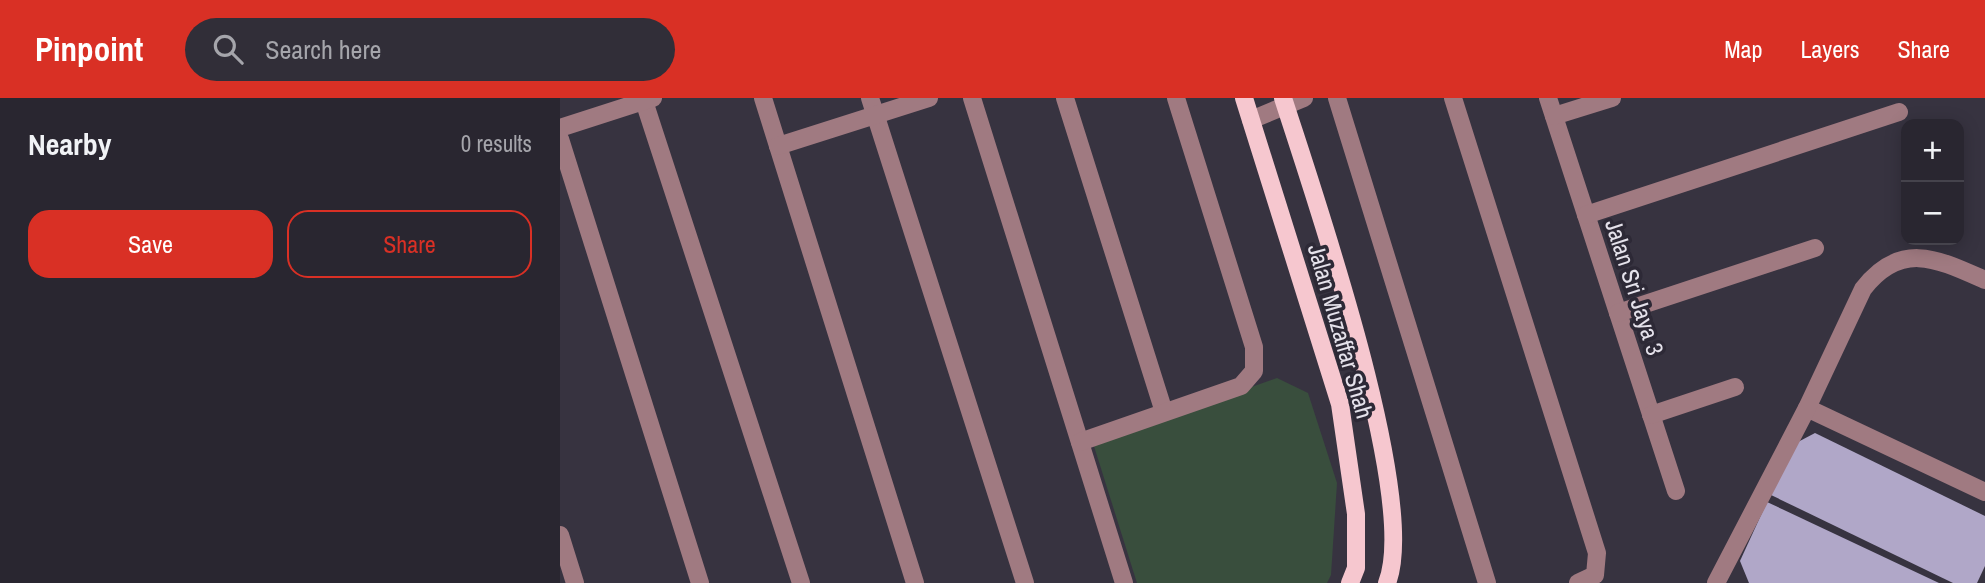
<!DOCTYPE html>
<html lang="en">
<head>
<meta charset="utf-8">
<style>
	body { margin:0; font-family:"Archivo Narrow",sans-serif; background:#312e38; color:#f1f3f6 }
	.controls { position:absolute; right:21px; top:21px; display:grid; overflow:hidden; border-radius:14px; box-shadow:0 4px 18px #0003 }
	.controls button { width:63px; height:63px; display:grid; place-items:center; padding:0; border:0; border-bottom:2px solid #45434c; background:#292630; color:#f1f3f6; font:35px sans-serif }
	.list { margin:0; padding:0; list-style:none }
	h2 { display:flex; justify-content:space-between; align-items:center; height:91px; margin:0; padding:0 28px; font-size:30px }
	h2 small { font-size:23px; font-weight:400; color:#a5a5ab }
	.actions { display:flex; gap:14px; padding:21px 28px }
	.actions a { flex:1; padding:16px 0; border:2px solid #d93025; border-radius:21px; text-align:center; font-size:24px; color:#d93025 }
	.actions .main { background:#d93025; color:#fff }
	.icon { flex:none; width:38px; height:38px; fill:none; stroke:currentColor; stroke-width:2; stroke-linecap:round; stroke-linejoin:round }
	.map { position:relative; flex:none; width:1425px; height:485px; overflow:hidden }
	header { display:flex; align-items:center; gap:42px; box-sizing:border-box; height:98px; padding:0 35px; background:#d93025; color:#fff }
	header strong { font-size:33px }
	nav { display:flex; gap:38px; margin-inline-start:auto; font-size:24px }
	.search { width:490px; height:63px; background:#312e38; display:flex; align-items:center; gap:18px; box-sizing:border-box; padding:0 24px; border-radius:38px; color:#a5a5ab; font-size:26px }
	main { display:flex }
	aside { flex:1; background:#292630 }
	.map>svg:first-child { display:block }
</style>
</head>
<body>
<header>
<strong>Pinpoint</strong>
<div class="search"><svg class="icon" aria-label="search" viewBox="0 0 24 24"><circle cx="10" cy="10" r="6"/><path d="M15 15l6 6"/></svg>Search here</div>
<nav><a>Map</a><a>Layers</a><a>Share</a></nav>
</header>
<main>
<aside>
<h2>Nearby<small>0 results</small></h2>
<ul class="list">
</ul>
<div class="actions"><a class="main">Save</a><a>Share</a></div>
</aside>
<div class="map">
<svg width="1425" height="485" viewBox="0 0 1425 485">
	<rect width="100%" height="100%" fill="#373340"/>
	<!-- green -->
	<path fill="#394e3d" d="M717,280L748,295L777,385L771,477L767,485H577L533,345Z"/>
	<!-- building -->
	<g fill="#b0a7c8">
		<path d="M1255,335L1425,418V468L1417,485H1393L1211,397L1236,345Z"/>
		<path d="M1207,404L1379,485H1189L1180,463Z"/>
	</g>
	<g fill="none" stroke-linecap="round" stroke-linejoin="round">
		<!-- minor -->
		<g stroke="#a07a81" stroke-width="18">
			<path d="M83,0L241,485"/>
			<path d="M203,0L355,485"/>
			<path d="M310,0L465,485"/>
			<path d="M412,0L564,485"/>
			<path d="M505,0L604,314"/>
			<path d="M777,0L927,485"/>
			<path d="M893,0L1037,455L1035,477L1018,485"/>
			<path d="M988,0L1116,393"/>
			<path d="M994,18L1052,0"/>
			<path d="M691,22L744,0"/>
			<path d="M0,30L93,0"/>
			<path d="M0,41L140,485"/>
			<path d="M218,48L369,0"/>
			<path d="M1026,117L1339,14"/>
			<path d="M1058,215L1255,150"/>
			<path d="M1247,310L1425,394"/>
			<path d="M1091,317L1175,289"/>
			<path d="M520,344L681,288L694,273V249L616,0"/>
			<path d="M0,437L15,485"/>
			<path d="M1156,485L1247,310L1303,191C1341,142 1378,161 1425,182"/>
		</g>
		<!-- major -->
		<g stroke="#f6c7cf" stroke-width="18">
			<path d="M684,0L780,306L796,416V470L790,485"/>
			<path d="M723,0C753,94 860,402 827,485"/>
		</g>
	</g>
	<g text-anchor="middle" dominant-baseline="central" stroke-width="7" stroke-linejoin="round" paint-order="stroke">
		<!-- street labels -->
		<g font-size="24" fill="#e5e2eb" stroke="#2d2936">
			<text transform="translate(1075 189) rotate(72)">Jalan Sri Jaya 3</text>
			<text transform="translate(781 233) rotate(74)">Jalan Muzaffar Shah</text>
		</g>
	</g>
</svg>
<div class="controls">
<button>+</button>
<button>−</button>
</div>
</div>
</main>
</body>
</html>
